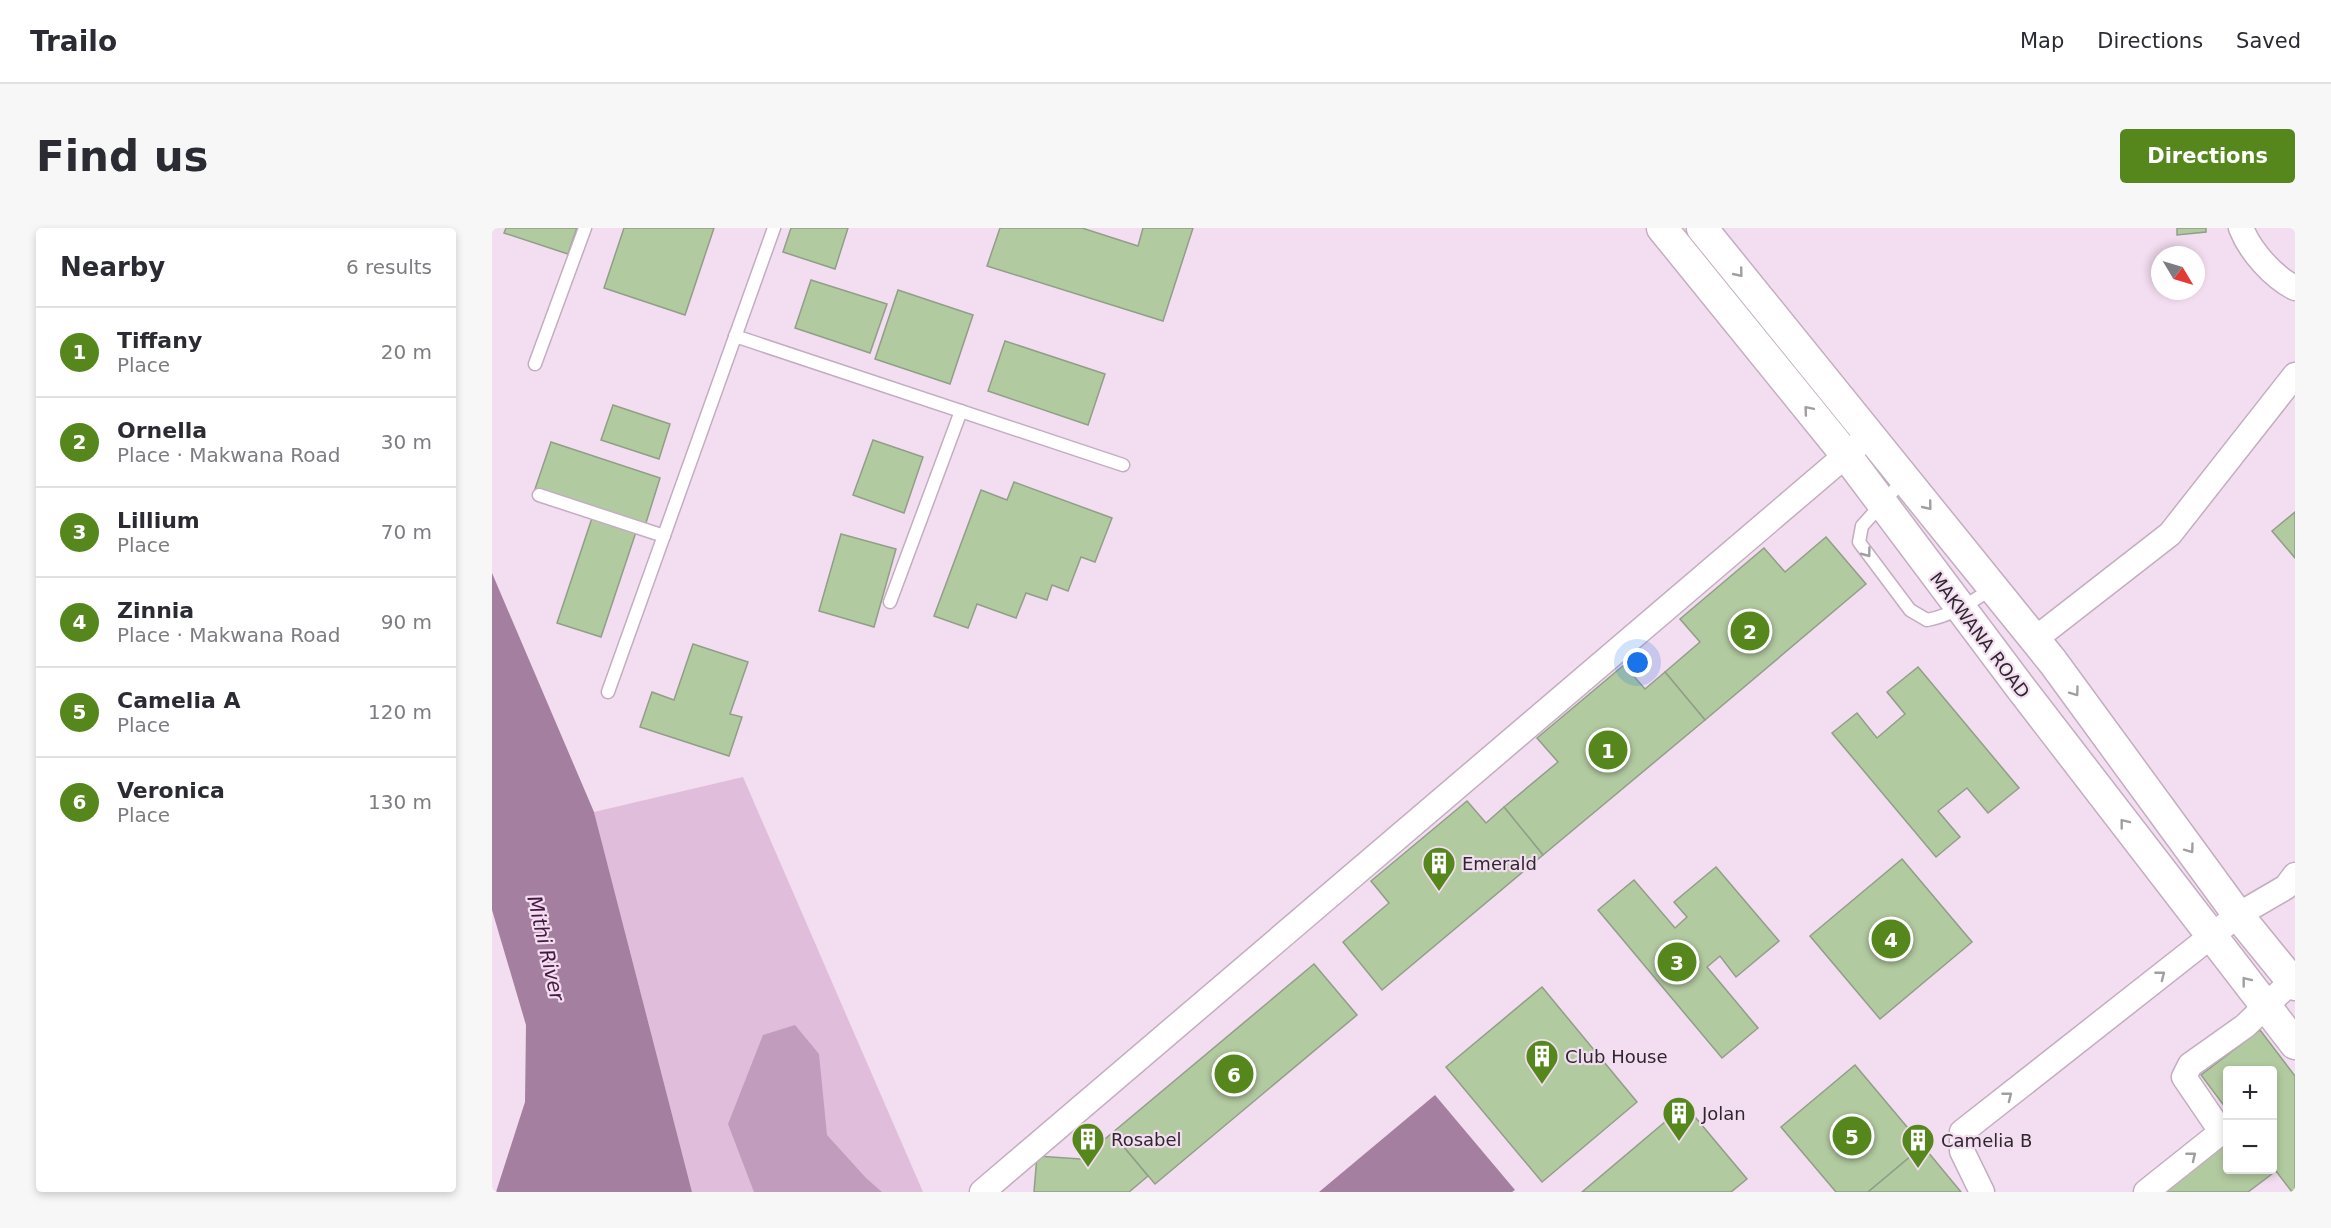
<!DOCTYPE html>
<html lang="en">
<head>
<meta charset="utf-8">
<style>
	body { margin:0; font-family:"DejaVu Sans",sans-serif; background:#f7f7f7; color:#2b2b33 }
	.controls { position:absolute; right:18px; bottom:18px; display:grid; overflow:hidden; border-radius:6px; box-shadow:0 3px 9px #0003 }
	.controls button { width:54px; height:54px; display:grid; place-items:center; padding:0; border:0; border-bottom:2px solid #e1e1e2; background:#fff; color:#2b2b33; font:30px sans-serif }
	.compass { position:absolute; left:1659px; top:18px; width:54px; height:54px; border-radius:50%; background:#fff; box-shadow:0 3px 9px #0003; rotate:128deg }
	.you { position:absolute; left:1146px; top:435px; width:21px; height:21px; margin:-15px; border:4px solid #fff; border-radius:50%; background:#1a73e8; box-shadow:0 0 0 9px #1a73e833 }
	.badge { display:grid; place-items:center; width:39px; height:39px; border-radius:50%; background:#55871d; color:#fff; font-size:20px; font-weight:700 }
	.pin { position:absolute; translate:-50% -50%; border:3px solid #fff; box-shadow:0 2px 6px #0006 }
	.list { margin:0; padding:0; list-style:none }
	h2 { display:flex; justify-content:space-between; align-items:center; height:78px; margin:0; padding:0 24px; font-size:26px }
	h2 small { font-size:20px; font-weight:400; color:#7c7c81 }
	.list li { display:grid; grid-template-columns:39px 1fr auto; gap:18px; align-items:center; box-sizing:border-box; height:90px; padding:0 24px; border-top:2px solid #e1e1e2 }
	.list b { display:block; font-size:22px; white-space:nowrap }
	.list p { margin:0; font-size:20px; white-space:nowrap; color:#7c7c81 }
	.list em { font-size:20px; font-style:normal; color:#7c7c81 }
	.map { position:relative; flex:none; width:1803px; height:964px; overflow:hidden; border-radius:6px }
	header { display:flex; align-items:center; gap:36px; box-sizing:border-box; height:84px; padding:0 30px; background:#fff; border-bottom:2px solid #e1e1e2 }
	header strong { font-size:28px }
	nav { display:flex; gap:33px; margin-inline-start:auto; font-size:21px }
	.intro { display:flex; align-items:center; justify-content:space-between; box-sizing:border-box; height:144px; padding:0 36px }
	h1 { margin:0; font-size:42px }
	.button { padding:15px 27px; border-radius:6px; background:#55871d; color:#fff; font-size:21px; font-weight:700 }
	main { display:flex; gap:36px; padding:0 36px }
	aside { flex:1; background:#fff; border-radius:6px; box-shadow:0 3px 9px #0003 }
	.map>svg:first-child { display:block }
</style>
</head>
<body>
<header>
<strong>Trailo</strong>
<nav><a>Map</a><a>Directions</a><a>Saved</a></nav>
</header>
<div class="intro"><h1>Find us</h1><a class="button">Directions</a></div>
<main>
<aside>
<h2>Nearby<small>6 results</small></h2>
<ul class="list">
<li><span class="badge">1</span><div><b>Tiffany</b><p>Place</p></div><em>20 m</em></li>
<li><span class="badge">2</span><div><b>Ornella</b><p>Place · Makwana Road</p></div><em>30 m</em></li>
<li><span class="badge">3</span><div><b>Lillium</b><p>Place</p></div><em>70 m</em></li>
<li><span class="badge">4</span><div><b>Zinnia</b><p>Place · Makwana Road</p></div><em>90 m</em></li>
<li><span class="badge">5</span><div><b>Camelia A</b><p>Place</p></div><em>120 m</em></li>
<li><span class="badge">6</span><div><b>Veronica</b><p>Place</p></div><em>130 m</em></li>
</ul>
</aside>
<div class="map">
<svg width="1803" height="964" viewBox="0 0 1803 964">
	<rect width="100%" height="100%" fill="#f3ddf0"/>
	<!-- green -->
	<path fill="#e0bddb" d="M251,549L431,964H200L102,584Z"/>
	<!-- forest -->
	<path fill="#c29cbc" d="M303,797L327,826L335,907L374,950L390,964H262L236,896L271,807Z"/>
	<!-- water -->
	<g fill="#a47f9f">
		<path d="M0,345L102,584L200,964H4L33,874L34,797L0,682Z"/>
		<path d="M943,867L1023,962L1020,964H827Z"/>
	</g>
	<!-- building -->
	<g fill="#b2caa0" stroke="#919e88" stroke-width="1.5">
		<path d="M14,0H85L76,26L12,5Z"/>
		<path d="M132,0H222L193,87L112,60Z"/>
		<path d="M299,0H356L343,41L291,24Z"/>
		<path d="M508,0H590L646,18L651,0H701L671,93L495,38Z"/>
		<path d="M1685,0H1714V4L1685,7Z"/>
		<path d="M319,52L395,76L378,125L303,100Z"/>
		<path d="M406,62L481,87L458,156L383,131Z"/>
		<path d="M513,113L613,146L596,197L496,163Z"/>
		<path d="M121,177L178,196L167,231L109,212Z"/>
		<path d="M381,212L431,229L412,285L361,267Z"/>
		<path d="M59,214L168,250L153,298L43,261Z"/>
		<path d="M522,254L620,290L603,334L589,329L576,363L560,357L555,372L534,365L524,390L485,376L476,400L442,388L489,262L515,272Z"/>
		<path d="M1803,284V330L1780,303Z"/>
		<path d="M100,290L144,304L109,409L65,395Z"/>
		<path d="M349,306L404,321L382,399L327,383Z"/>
		<path d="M1334,309L1374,356L1213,492L1173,444L1208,414L1188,391L1272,320L1293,344Z"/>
		<path d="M201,416L256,434L238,486L250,489L237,528L148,499L160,464L182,472Z"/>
		<path d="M1132,437L1153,461L1173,444L1213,492L1051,627L1012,579L1066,534L1045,510Z"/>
		<path d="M1426,439L1527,560L1496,585L1475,560L1446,583L1468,609L1444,629L1340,505L1365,485L1385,510L1413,486L1395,464Z"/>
		<path d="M975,573L994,595L1012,579L1051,627L890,762L851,714L897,675L879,653Z"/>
		<path d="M1410,631L1480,714L1388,791L1318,708Z"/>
		<path d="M1224,639L1287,713L1244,749L1228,728L1215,739L1266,800L1230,830L1106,682L1142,652L1183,700L1195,689L1182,674Z"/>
		<path d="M822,736L865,787L663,956L620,905Z"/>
		<path d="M1050,759L1145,874L1050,954L954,839Z"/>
		<path d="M1768,802L1803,848V964H1800L1784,943L1756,964H1665L1736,911V942H1780V842H1736V883L1709,847Z"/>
		<path d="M1363,837L1431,918L1376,964H1344L1289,899Z"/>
		<path d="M1193,877L1255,951L1239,964H1090Z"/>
		<path d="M620,905L656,948L637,964H542L545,928L589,931Z"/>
		<path d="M1431,918L1469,964H1376Z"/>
	</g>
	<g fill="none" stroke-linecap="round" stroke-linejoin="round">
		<defs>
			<g id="service">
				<path d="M243,108L631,237"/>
				<path d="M43,136L93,0"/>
				<path d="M1413,250L1370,298L1367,314L1418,382L1435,392C1461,387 1480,374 1502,359"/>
				<path d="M47,267L172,308"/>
				<path d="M398,374L469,183"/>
				<path d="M116,464L282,0"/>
			</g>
			<g id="minor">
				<path d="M1749,0C1758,23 1781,49 1803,60"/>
				<path d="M1543,411L1678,306L1803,147"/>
				<path d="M490,964L1367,216"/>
				<path d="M1490,964L1470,923V904L1746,687L1794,659L1803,647"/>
				<path d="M1654,964L1723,909L1726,899L1692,849L1698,837L1753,798L1803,750"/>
			</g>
			<g id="tertiary">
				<path d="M1170,0L1354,227L1528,459L1803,816"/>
				<path d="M1210,0L1561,434L1746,687L1803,757"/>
			</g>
		</defs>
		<!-- service casing -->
		<use href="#service" stroke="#c3aec0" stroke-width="15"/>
		<!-- minor casing -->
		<use href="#minor" stroke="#c3aec0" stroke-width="27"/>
		<!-- tertiary casing -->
		<use href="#tertiary" stroke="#c3aec0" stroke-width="33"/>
		<!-- service -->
		<use href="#service" stroke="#fff" stroke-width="12"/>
		<!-- minor -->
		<use href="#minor" stroke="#fff" stroke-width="24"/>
		<!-- tertiary -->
		<use href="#tertiary" stroke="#fff" stroke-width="30"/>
	</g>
	<!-- one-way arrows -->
	<defs><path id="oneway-chevron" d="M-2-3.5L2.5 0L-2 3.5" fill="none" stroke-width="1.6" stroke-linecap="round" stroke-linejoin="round" transform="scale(1.5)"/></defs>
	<g stroke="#a19ea1">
		<use href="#oneway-chevron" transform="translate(1247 45) rotate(51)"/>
		<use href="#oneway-chevron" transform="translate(1316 182) rotate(-130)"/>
		<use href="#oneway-chevron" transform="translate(1436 278) rotate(51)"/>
		<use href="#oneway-chevron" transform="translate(1375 325) rotate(53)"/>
		<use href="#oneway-chevron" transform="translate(1583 464) rotate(54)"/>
		<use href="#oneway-chevron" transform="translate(1632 595) rotate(-128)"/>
		<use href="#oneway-chevron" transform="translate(1698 621) rotate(54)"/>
		<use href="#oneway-chevron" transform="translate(1669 747) rotate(-38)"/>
		<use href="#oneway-chevron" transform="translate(1754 753) rotate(-128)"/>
		<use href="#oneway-chevron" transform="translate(1516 868) rotate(-38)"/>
		<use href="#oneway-chevron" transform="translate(1700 928) rotate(-39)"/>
	</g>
	<!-- icons -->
	<defs>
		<symbol id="building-pin" viewBox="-11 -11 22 30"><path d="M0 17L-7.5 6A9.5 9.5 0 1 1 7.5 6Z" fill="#55871d" stroke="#f3ddf0"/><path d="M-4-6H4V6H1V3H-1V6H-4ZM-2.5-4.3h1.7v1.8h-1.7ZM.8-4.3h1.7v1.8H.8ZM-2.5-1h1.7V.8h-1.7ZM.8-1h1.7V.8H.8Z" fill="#fff"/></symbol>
	</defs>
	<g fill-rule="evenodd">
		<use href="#building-pin" x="928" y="616" width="38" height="52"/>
		<use href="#building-pin" x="1031" y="809" width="38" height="52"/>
		<use href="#building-pin" x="1168" y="866" width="38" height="52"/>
		<use href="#building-pin" x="577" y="892" width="38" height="52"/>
		<use href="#building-pin" x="1407" y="893" width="38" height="52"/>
	</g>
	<g text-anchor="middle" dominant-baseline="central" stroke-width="4.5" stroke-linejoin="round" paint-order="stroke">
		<!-- street labels -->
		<g font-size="18" fill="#2f272e" stroke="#f3ddf0">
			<text transform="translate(1488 407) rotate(53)">MAKWANA ROAD</text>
		</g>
		<!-- poi labels -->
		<g font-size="18" fill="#2f272e" stroke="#f3ddf0" text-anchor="start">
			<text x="970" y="635">Emerald</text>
			<text x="1073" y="828">Club House</text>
			<text x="1210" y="885">Jolan</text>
			<text x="619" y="911">Rosabel</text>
			<text x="1449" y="912">Camelia B</text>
		</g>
		<!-- water labels -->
		<g font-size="20" font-style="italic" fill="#451741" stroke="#f3ddf0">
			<text transform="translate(54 720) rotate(77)">Mithi River</text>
		</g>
	</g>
</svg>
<div class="controls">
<button>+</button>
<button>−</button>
</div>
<svg class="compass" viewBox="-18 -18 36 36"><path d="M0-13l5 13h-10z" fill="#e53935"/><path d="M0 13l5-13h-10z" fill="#7c7c81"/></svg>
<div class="you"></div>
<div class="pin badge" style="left:1116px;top:522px">1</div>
<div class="pin badge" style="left:1258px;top:403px">2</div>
<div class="pin badge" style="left:1185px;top:734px">3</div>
<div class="pin badge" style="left:1399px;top:711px">4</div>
<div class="pin badge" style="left:1360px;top:908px">5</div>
<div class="pin badge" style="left:742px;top:846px">6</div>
</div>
</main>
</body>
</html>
